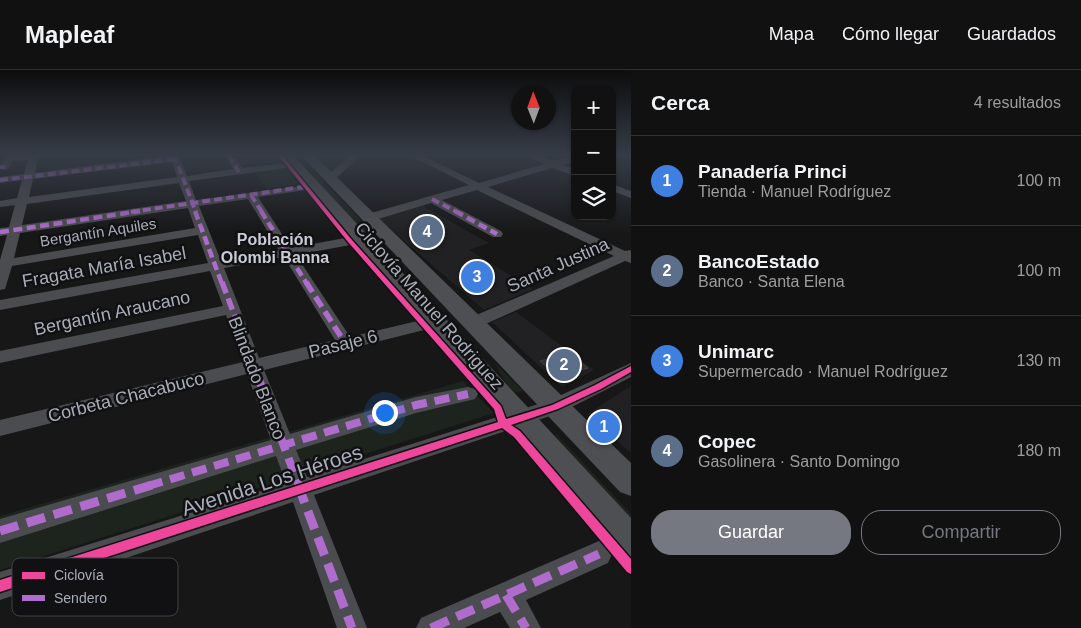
<!DOCTYPE html>
<html lang="es">
<head>
<meta charset="utf-8">
<style>
	body { margin:0; font-family:Helvetica,sans-serif; background:#1e1f1f; color:#f1f3f6 }
	.controls { position:absolute; right:15px; top:15px; display:grid; overflow:hidden; border-radius:10px; box-shadow:0 1px 4px #0004 }
	.controls button { width:45px; height:45px; display:grid; place-items:center; padding:0; border:0; border-bottom:1px solid #303131; background:#111; color:#f1f3f6; font:25px sans-serif }
	.compass { position:absolute; left:511px; top:15px; width:45px; height:45px; border-radius:50%; background:#111; box-shadow:0 1px 4px #0004; rotate:359deg }
	.you { position:absolute; left:384px; top:342px; width:18px; height:18px; margin:-12px; border:4px solid #fff; border-radius:50%; background:#1a73e8; box-shadow:0 0 0 8px #1a73e833 }
	.badge { display:grid; place-items:center; width:32px; height:32px; border-radius:50%; background:#757880; color:#fff; font-size:16px; font-weight:700 }
	.pin { position:absolute; translate:-50% -50%; border:2px solid #fff; box-shadow:0 1px 5px #0006 }
	.list { margin:0; padding:0; list-style:none }
	h2 { display:flex; justify-content:space-between; align-items:center; height:65px; margin:0; padding:0 20px; font-size:21px }
	h2 small { font-size:16px; font-weight:400; color:#9c9d9f }
	.list li { display:grid; grid-template-columns:32px 1fr auto; gap:15px; align-items:center; box-sizing:border-box; height:90px; padding:0 20px; border-top:1px solid #303131 }
	.list b { display:block; font-size:19px; white-space:nowrap }
	.list p { margin:0; font-size:16px; white-space:nowrap; color:#9c9d9f }
	.list em { font-size:16px; font-style:normal; color:#9c9d9f }
	.actions { display:flex; gap:10px; padding:15px 20px }
	.actions a { flex:1; padding:11px 0; border:1px solid #757880; border-radius:20px; text-align:center; font-size:18px; color:#757880 }
	.actions .main { background:#757880; color:#fff }
	.icon { flex:none; width:28px; height:28px; fill:none; stroke:currentColor; stroke-width:2; stroke-linecap:round; stroke-linejoin:round }
	.map { position:relative; flex:none; width:631px; height:558px; overflow:hidden }
	header { display:flex; align-items:center; gap:30px; box-sizing:border-box; height:70px; padding:0 25px; background:#111; border-bottom:1px solid #303131 }
	header strong { font-size:24px }
	nav { display:flex; gap:28px; margin-inline-start:auto; font-size:18px }
	main { display:flex }
	aside { flex:1; background:#111 }
	.map>svg:first-child { display:block }
</style>
</head>
<body>
<header>
<strong>Mapleaf</strong>
<nav><a>Mapa</a><a>Cómo llegar</a><a>Guardados</a></nav>
</header>
<main>
<div class="map">
<svg width="631" height="558" viewBox="0 0 631 558">
	<rect width="100%" height="100%" fill="#171717"/>
	<!-- built -->
	<g fill="#212123">
		<path d="M231,85H278L282,90L238,96Z"/>
		<path d="M423,136L489,173L469,180L533,219L484,240L379,149Z"/>
		<path d="M516,242L594,300L562,317L492,252Z"/>
		<path d="M631,316V383L587,344Z"/>
	</g>
	<!-- green -->
	<g fill="#1d241e">
		<path d="M312,85H350L330,102Z"/>
		<path d="M307,95L360,149L374,173L314,108Z"/>
		<path d="M286,98L299,114L266,119L255,102Z"/>
		<path d="M494,292L523,321L515,323L506,313Z"/>
		<path d="M463,311L494,343L0,500V446Z"/>
		<path d="M556,364L631,444V450L555,365Z"/>
	</g>
	<!-- building -->
	<path fill="#353536" stroke="#3f4043" d="M570,283L588,298L557,307L540,291Z"/>
	<g fill="none" stroke-linecap="round" stroke-linejoin="round">
		<!-- minor -->
		<g fill="#4b4c50" fill-rule="evenodd">
			<path d="M16,85H47L38,88L35,103L170,85H179L187,106L233,99L225,85H234L242,98L297,92V96L294,97L189,111L196,130L317,114L318,116L317,118L313,119L258,127L291,178L361,165L367,169L361,173L296,185L350,267L434,247L440,248L442,252L440,256L264,300L290,364L416,327L468,317L475,319L478,324L475,329L416,343L296,380L307,407L548,331L631,293V307L562,342L314,425L367,558H337L293,432L0,530V502L286,413L276,386L0,473V449L271,370L247,304L0,366V350L243,292L226,245L0,293V281L223,236L210,201L0,240V230L208,193L198,165L12,196L5,219L0,220V190L7,165L0,166V158L9,157L15,135L0,137V131L17,128L22,110L0,113V107L24,104L28,90L13,91L8,99L5,100L0,97L6,87ZM172,92L177,107L29,127L33,109ZM179,113L186,131L22,155L27,134ZM248,129L279,180L221,191L199,136ZM188,138L195,158L14,188L20,163ZM284,187L335,270L259,288L224,198Z"/>
			<path d="M351,85H361L334,110H326V106Z"/>
			<path d="M409,85H421L479,113L544,94L525,85H538L553,91L575,85V91L562,95L575,99V106L552,98L488,117L625,181L631,180V193L625,191L479,257L473,258L467,257L465,253L467,249L614,186L477,120L442,130L501,161L503,164L501,167H493L431,133L372,151H364L362,148L364,145L469,115Z"/>
			<path d="M612,114L631,121V128L612,121Z"/>
			<path d="M599,471L608,475L612,484L608,493L526,530L541,558H510L500,542L464,558H416L421,548Z"/>
		</g>
		<!-- major -->
		<g fill="#4d4f52" fill-rule="evenodd">
			<path d="M280,85H293L631,448V488L619,484Z"/>
			<path d="M301,85H314L631,393V426L620,422Z"/>
		</g>
		<!-- quiet-far4 -->
		<g stroke="#b06ccc" stroke-width="4" stroke-dasharray="8 4" stroke-linecap="butt">
			<path d="M174,85L196,142"/>
			<path d="M229,85L239,102"/>
			<path d="M0,97H5"/>
			<path d="M0,110L175,89"/>
			<path d="M251,125L262,142"/>
			<path d="M432,129L457,142"/>
			<path d="M131,142L309,116"/>
		</g>
		<!-- quiet-far3 -->
		<g stroke="#b06ccc" stroke-width="4.5" stroke-dasharray="9 4.5" stroke-linecap="butt">
			<path d="M195,141L222,214"/>
			<path d="M261,141L307,214"/>
			<path d="M455,141L497,164"/>
			<path d="M0,162L140,141"/>
		</g>
		<!-- quiet-far2 -->
		<g stroke="#b06ccc" stroke-width="5.5" stroke-dasharray="12 5.5" stroke-linecap="butt">
			<path d="M222,212L256,303"/>
			<path d="M306,212L345,273"/>
		</g>
		<!-- quiet-far1 -->
		<g stroke="#b06ccc" stroke-width="8" stroke-dasharray="15 8" stroke-linecap="butt">
			<path d="M256,302L299,416"/>
			<path d="M148,416L416,335L468,324"/>
		</g>
		<!-- quiet -->
		<g stroke="#b06ccc" stroke-width="9" stroke-dasharray="19 9" stroke-linecap="butt">
			<path d="M298,415L352,558"/>
			<path d="M0,461L152,415"/>
			<path d="M506,525L526,558"/>
			<path d="M431,558L599,484"/>
		</g>
		<defs>
			<path id="cycleway" d="M278,85H282L352,170L501,336L506,349L552,335L595,315L631,296V302L601,319L558,339L511,355L520,361L631,489V504L627,502L514,367L502,358L0,522V510L498,352L494,339L348,172Z"/>
		</defs>
		<!-- cycleway casing -->
		<use href="#cycleway" stroke="#111113" stroke-width="3"/>
		<!-- cycleway -->
		<use href="#cycleway" fill="#ed469a" fill-rule="evenodd"/>
	</g>
	<!-- sky -->
	<linearGradient id="sky" x2="0" y2="1"><stop stop-color="#0d0d0d"/><stop offset="0.52" stop-color="#363c47"/><stop offset="1" stop-color="#363c47" stop-opacity="0"/></linearGradient>
	<rect width="631" height="163" fill="url(#sky)"/>
	<g text-anchor="middle" dominant-baseline="central" stroke-width="5" stroke-linejoin="round" paint-order="stroke">
		<!-- far-street labels -->
		<g font-size="15" fill="#a8adb8" stroke="#111113">
			<text transform="translate(98 162) rotate(-9)">Bergantín Aquiles</text>
		</g>
		<!-- far-neighbourhood labels -->
		<g font-size="16" font-weight="bold" fill="#c9ccd4" stroke="#111113">
			<text x="275" y="169">Población<tspan x="275" dy="18">Olombi Banna</tspan></text>
		</g>
		<!-- street labels -->
		<g font-size="18" fill="#a8adb8" stroke="#111113">
			<text transform="translate(558 195) rotate(-24)">Santa Justina</text>
			<text transform="translate(104 197) rotate(-10)">Fragata María Isabel</text>
			<text transform="translate(429 236) rotate(49)">Ciclovía Manuel Rodriguez</text>
			<text transform="translate(112 243) rotate(-12)">Bergantín Araucano</text>
			<text transform="translate(343 274) rotate(-14)">Pasaje 6</text>
			<text transform="translate(257 308) rotate(69)">Blindado Blanco</text>
			<text transform="translate(126 327) rotate(-14)">Corbeta Chacabuco</text>
		</g>
		<!-- near-street labels -->
		<g font-size="21" fill="#a8adb8" stroke="#111113">
			<text transform="translate(272 410) rotate(-18)">Avenida Los Héroes</text>
		</g>
	</g>
	<!-- legend -->
	<rect x="12" y="488" width="166" height="58" rx="8" fill="#111113" stroke="#3e4045" stroke-width="1"/>
	<rect x="22" y="502" width="23" height="7" fill="#ed469a"/>
	<rect x="22" y="525" width="23" height="6" fill="#b06ccc"/>
	<g font-size="14" fill="#a8adb8">
		<text x="54" y="510">Ciclovía</text>
		<text x="54" y="533">Sendero</text>
	</g>
</svg>
<div class="controls">
<button>+</button>
<button>−</button>
<button><svg class="icon" aria-label="layers" viewBox="0 0 24 24"><path d="M12 4l9 5-9 5-9-5zM3 14l9 5 9-5"/></svg></button>
</div>
<svg class="compass" viewBox="-18 -18 36 36"><path d="M0-13l5 13h-10z" fill="#e53935"/><path d="M0 13l5-13h-10z" fill="#9c9d9f"/></svg>
<div class="you"></div>
<div class="pin badge" style="left:604px;top:357px;background:#3f7fe0">1</div>
<div class="pin badge" style="left:564px;top:295px;background:#5c6f8a">2</div>
<div class="pin badge" style="left:477px;top:207px;background:#3f7fe0">3</div>
<div class="pin badge" style="left:427px;top:162px;background:#5c6f8a">4</div>
</div>
<aside>
<h2>Cerca<small>4 resultados</small></h2>
<ul class="list">
<li><span class="badge" style="background:#3f7fe0">1</span><div><b>Panadería Princi</b><p>Tienda · Manuel Rodríguez</p></div><em>100 m</em></li>
<li><span class="badge" style="background:#5c6f8a">2</span><div><b>BancoEstado</b><p>Banco · Santa Elena</p></div><em>100 m</em></li>
<li><span class="badge" style="background:#3f7fe0">3</span><div><b>Unimarc</b><p>Supermercado · Manuel Rodríguez</p></div><em>130 m</em></li>
<li><span class="badge" style="background:#5c6f8a">4</span><div><b>Copec</b><p>Gasolinera · Santo Domingo</p></div><em>180 m</em></li>
</ul>
<div class="actions"><a class="main">Guardar</a><a>Compartir</a></div>
</aside>
</main>
</body>
</html>
